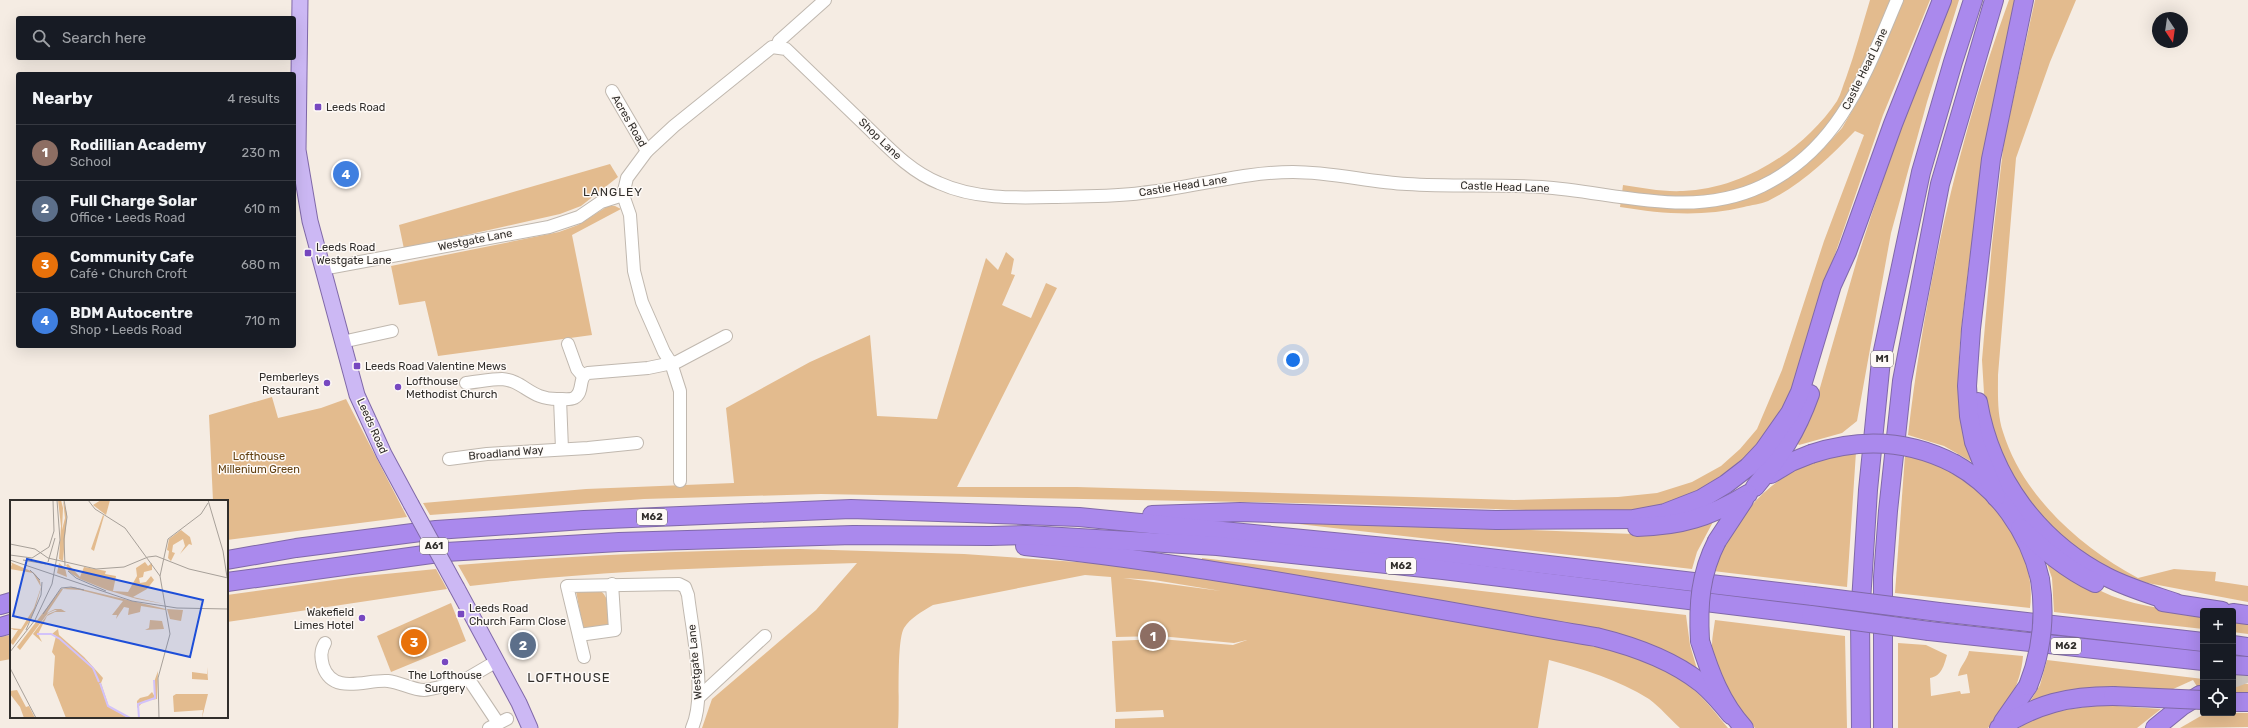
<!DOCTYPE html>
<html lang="en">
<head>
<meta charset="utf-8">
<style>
	body { margin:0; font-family:Rubik,sans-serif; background:#242831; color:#f1f3f6 }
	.controls { position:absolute; right:12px; bottom:12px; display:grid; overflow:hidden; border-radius:4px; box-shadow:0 4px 16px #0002 }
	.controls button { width:36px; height:36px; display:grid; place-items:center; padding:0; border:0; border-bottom:1px solid #363941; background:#171b24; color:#f1f3f6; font:20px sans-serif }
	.compass { position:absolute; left:2152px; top:12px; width:36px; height:36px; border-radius:50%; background:#171b24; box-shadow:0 4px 16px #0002; rotate:167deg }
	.you { position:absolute; left:1293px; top:360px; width:14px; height:14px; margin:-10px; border:3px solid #fff; border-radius:50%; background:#1a73e8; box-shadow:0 0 0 6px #1a73e833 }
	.badge { display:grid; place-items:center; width:26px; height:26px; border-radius:50%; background:#baa6de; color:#fff; font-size:13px; font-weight:700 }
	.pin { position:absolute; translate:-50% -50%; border:2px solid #fff; box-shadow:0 1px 4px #0006 }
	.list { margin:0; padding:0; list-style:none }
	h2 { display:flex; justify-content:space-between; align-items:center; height:52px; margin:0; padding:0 16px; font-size:17px }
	h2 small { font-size:13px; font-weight:400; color:#9ea1a6 }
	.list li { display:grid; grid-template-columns:26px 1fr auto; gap:12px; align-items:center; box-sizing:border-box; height:56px; padding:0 16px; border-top:1px solid #363941 }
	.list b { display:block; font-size:15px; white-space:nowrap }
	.list p { margin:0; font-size:13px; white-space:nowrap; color:#9ea1a6 }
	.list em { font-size:13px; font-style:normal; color:#9ea1a6 }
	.icon { flex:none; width:22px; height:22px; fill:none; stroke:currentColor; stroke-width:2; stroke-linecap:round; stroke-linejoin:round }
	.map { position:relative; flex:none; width:2248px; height:728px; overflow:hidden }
	.search { position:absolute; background:#171b24; box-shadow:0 4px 16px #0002; left:16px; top:16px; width:280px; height:44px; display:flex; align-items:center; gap:10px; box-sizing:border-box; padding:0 14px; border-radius:4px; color:#9ea1a6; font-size:15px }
	.panel { position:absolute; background:#171b24; box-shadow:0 4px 16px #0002; left:16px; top:72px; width:280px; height:276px; border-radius:4px }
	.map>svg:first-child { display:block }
</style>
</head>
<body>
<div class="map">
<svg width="2248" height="728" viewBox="0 0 2248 728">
	<rect width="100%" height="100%" fill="#f5ece3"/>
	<!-- green -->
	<g fill="#e3bb8e" fill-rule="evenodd">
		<path d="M1870,0H1892L1852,94L1813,145L1791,162L1758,182L1725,193L1688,200L1622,193L1623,185C1642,188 1663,192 1683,191C1743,189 1804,150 1837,101C1841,94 1843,85 1846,78C1855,53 1862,26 1870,0Z"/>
		<path d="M1902,0H1930L1883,115L1831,266L1796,385L1783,411L1748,458L1698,493L1667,505L1613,513L1346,504L821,494L644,499L430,515L423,503L586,489L734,483L726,408L810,362L870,335L877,416L937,419L986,258L998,270L1006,252L1014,259L1011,274L1015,275L1002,305L1031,318L1046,283L1057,288L957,487H1077L1514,500L1618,497L1657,493L1692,482L1721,466L1740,449L1757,429L1782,370L1824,241L1864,135L1855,131C1830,157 1801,185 1768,201C1761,204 1751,205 1744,207C1702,217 1663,214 1620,207L1621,200L1689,207L1796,172L1820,152L1842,128L1859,99Z"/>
		<path d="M1950,0H1959L1927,102L1891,233L1857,421L1842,433L1799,445L1797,443L1815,405L1858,256L1897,137Z"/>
		<path d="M2009,0H2019C1998,96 1977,191 1966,288C1959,346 1951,406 1972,462L1944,446L1908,435C1925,288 1958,139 2009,0Z"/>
		<path d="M2035,0H2076L2050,62L2016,158L1998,375C1998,394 1997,414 2003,432C2022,495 2081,548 2138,578L2174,569L2216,572L2215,581L2248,586V602L2137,581L2095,562L2049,526L2012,479L1989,417L1984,393L1982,360L1992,244L2004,141Z"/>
		<path d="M610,164L618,177L581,206L560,214L404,249L399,225Z"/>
		<path d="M608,206H615L621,209L572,235L592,335L438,356L425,301L399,305L391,266L559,232L578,225Z"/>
		<path d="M272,397L278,418L321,408L346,399L407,517L227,540V501H213L209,415Z"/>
		<path d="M1856,452L1847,587L1713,571C1733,522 1763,481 1814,462C1827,457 1842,455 1856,452Z"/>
		<path d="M1905,455C1922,460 1938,465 1954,473C1999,499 2037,555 2030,608L1895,593Z"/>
		<path d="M1255,519L1633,534L1714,520L1697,552L1692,569Z"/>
		<path d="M800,549L964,554L1134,566L1553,638C1603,648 1652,656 1693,689C1706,700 1717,715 1728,728H1680C1670,719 1660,707 1649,699C1619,680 1583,669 1549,660L1538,728H1115V719L1164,717L1163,710L1116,712L1112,641L1160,639L1233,645L1247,640L1234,643L1160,636L1116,637L1111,577L1085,575L933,605C923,611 910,618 904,628C896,642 900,708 898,728H702L712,699L816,610L857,563C728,567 598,570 470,586L458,565C572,556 685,550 800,549ZM1123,578L1154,580L1221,591Z"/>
		<path d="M1202,558L1686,615L1690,645L1697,669L1696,670L1686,663L1202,561Z"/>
		<path d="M2045,558C2067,571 2088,586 2112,596C2141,607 2173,610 2203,615V629L2054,612L2052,578Z"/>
		<path d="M436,569L447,589L227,622V595L355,577Z"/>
		<path d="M576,591H601C609,598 612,615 608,625L583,629Z"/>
		<path d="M451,603L466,641L391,672L377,636Z"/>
		<path d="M1715,620L1845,636L1847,728H1755C1735,705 1712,676 1712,645C1712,637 1714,628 1715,620Z"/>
		<path d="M2233,620L2248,623V634L2233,632Z"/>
		<path d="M11,635V659L0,661V637Z"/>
		<path d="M1898,643L1926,645L1947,655C1944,665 1942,676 1930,678L1931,696L1960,691L1961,694L1970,693L1967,674L1958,676C1960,665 1967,661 1969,651L2023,656C2021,684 2007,708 1988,728H1898Z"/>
		<path d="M2047,660L2203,679V685L2198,688L2193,680L2171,690L2028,705L2040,685Z"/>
		<path d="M2233,682L2248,684V695L2235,694Z"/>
		<path d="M2102,705L2161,709L2137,728H2019C2041,711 2075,708 2102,705Z"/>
		<path d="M2206,713H2248V727L2180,728Z"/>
	</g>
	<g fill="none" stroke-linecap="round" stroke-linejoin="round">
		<!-- highway-tunnel -->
		<path stroke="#cec6be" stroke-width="18" stroke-dasharray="18 9" stroke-linecap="butt" d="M2233,679L2248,673"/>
		<defs>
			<g id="minor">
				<path d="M777,46L779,41L825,0"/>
				<path d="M612,91L647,151"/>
				<path d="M322,269L549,227L579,217L601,202L623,195"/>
				<path d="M342,342L392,331"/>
				<path d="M568,344L577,369L583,376"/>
				<path d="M466,383C477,382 491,379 502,379C525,381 530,400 559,399C563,399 570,400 574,398C585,392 577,378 588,373L648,368L677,362L726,336"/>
				<path d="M560,399L562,449"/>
				<path d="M449,459L487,454L588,448L637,443"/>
				<path d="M680,481V391L671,363L664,352L642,302L634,271L630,215L623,195L627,178L647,151L674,126L772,47L786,49C812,74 838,99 864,124C887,146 909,171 939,183C974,199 1014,198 1052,197C1081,196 1112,197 1141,193C1192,188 1242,172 1293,172C1332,172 1369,182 1407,184C1452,187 1497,184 1542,187C1615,192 1691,220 1762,186C1840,148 1865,75 1897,0"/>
				<path d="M579,635L615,630L612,584"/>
				<path d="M325,643C320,651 321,658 323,666C333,696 367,679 388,681C400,682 412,690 424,690C438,689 455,682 468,678"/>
				<path d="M584,657L567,586L679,584L685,587L688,595C692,631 707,695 692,728"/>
				<path d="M497,661L468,678L498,723"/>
				<path d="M699,697L765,636"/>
				<path d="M489,728L507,719"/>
			</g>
			<g id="major">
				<path d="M300,0L298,150L310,221L357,395L384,454L411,504"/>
				<path d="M457,588L519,703L530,728"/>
			</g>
			<g id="highway">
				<path d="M1978,402C1991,479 2039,542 2107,577C2128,588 2153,595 2176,603"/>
				<path d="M1955,464C1998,488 2029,532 2040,579"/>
				<path d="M1771,474L1791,462L1811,454"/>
				<path d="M1755,487C1781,455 1796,433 1810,394"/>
				<path d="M1996,497L1974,442L1969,416L1967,386L1971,329L1991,159L2024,0"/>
				<path d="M1152,515L1240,512L1496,520L1633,519L1665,513L1701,499L1726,484L1748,467L1764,450L1790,413L1800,392L1832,285L1847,252L1893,124L1942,0"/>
				<path d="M1637,527C1681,526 1710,517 1748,494"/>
				<path d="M2020,528C2044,550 2066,569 2095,583"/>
				<path d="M1717,541L1744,500"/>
				<path d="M1025,546C1217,566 1406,605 1596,637C1633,646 1671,659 1701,683C1712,692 1722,704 1731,715"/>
				<path d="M227,560L296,548L436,530L584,520L851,509L1079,517L1447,553L1813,596"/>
				<path d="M227,582L446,552L619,542L853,535L990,536L1027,535L1217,546L1443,570L1811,615"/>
				<path d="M2163,602L2222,611"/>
				<path d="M0,605L11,602"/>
				<path d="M1939,612L2203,642"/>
				<path d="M2233,613L2248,615"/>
				<path d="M0,627L11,624"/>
				<path d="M1929,631L2203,661"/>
				<path d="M1700,641C1710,673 1721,703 1744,728"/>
				<path d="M2233,645L2248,647"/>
				<path d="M2233,665L2248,666"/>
				<path d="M2233,702H2248"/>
				<path d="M2003,722L2028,686"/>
				<path d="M1861,728L1860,618L1868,490L1881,360L1921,172L1953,62L1973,0"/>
				<path d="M1883,728V577L1888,511L1902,381L1940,184L1994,0"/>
				<path d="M1999,728C2037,704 2068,696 2113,696"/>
				<path d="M2155,728L2182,706L2200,695"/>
			</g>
		</defs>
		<!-- minor casing -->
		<use href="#minor" stroke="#c0b8af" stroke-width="14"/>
		<!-- major casing -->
		<use href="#major" stroke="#8069a9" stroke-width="17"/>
		<!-- highway casing -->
		<use href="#highway" stroke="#8069a9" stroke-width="20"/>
		<!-- minor -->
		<use href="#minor" stroke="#fff" stroke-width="12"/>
		<!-- major -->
		<use href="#major" stroke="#ccb8f4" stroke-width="15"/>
		<!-- highway -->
		<use href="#highway" stroke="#aa89ed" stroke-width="18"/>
		<defs>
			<path id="major-bridge" d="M411,504L457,588"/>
			<g id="highway-bridge">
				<path d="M1811,454C1860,438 1909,440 1955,464"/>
				<path d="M1813,596L1939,612"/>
				<path d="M1811,615L1929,631"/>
				<path d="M1700,641C1698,605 1700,574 1717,541"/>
				<path d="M2028,686C2042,651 2046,617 2040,579"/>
				<path d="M2113,696L2203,700"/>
			</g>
		</defs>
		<!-- major-bridge casing -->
		<use href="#major-bridge" stroke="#8069a9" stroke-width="17" stroke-linecap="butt"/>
		<!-- highway-bridge casing -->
		<use href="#highway-bridge" stroke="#8069a9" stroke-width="20" stroke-linecap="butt"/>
		<!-- major-bridge -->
		<use href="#major-bridge" stroke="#ccb8f4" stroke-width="15"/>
		<!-- highway-bridge -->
		<use href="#highway-bridge" stroke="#aa89ed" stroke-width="18"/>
	</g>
	<!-- markers -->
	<g fill="#7748c0" stroke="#fefaf7" stroke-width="1.5">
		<rect x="314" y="103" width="8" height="8" rx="2"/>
		<rect x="304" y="249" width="8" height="8" rx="2"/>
		<rect x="353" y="362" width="8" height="8" rx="2"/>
		<circle cx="327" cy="383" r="4"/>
		<circle cx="398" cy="387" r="4"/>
		<rect x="457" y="610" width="8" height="8" rx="2"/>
		<circle cx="362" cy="618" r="4"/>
		<circle cx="445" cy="662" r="4"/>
	</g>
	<g text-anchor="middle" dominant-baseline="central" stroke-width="3" stroke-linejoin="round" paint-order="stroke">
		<!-- shield labels -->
		<g fill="#fefaf7" stroke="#6e6b68" stroke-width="1">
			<rect x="1871" y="351" width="22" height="16" rx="3"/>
			<rect x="637" y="509" width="30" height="16" rx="3"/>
			<rect x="420" y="538" width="28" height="16" rx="3"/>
			<rect x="1386" y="558" width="30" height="16" rx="3"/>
			<rect x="2051" y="638" width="30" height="16" rx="3"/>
		</g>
		<g font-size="10" font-weight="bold" fill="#312e2b">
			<text x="1882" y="359">M1</text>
			<text x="652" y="517">M62</text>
			<text x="434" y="546">A61</text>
			<text x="1401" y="566">M62</text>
			<text x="2066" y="646">M62</text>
		</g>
		<!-- street labels -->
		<g font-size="11" fill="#312e2b" stroke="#fefaf7">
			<text transform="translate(1865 69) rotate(-64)">Castle Head Lane</text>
			<text transform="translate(629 121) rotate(60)">Acres Road</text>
			<text transform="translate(880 139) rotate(44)">Shop Lane</text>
			<text transform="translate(1183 186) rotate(-9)">Castle Head Lane</text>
			<text transform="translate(1505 187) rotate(2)">Castle Head Lane</text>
			<text transform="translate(475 240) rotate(-11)">Westgate Lane</text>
			<text transform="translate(372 426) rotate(66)">Leeds Road</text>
			<text transform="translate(506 453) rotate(-5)">Broadland Way</text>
			<text transform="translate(695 662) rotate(-95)">Westgate Lane</text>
		</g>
		<!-- poi labels -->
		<g font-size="11" fill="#312e2b" stroke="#fefaf7" text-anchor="start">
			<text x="326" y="107">Leeds Road</text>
			<text x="316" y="247">Leeds Road<tspan x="316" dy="13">Westgate Lane</tspan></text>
			<text x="365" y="366">Leeds Road Valentine Mews</text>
			<text x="319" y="377" text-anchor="end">Pemberleys<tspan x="319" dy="13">Restaurant</tspan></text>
			<text x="406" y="381">Lofthouse<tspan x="406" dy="13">Methodist Church</tspan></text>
			<text x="469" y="608">Leeds Road<tspan x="469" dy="13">Church Farm Close</tspan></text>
			<text x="354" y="612" text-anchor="end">Wakefield<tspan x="354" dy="13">Limes Hotel</tspan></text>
			<text x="445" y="675" text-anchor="middle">The Lofthouse<tspan x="445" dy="13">Surgery</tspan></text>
		</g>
		<!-- park labels -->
		<g font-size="11" fill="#613f10" stroke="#fefaf7">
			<text x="259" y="456">Lofthouse<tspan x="259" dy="13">Millenium Green</tspan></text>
		</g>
		<!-- neighbourhood labels -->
		<g font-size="12" letter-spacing="1" fill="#312e2b" stroke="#fefaf7">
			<text x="613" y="192">LANGLEY</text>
		</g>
		<!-- quarter labels -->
		<g font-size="13" letter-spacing="1" fill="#312e2b" stroke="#fefaf7">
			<text x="569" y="677">LOFTHOUSE</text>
		</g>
	</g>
	<!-- overview -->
	<g transform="translate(10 500)">
		<rect width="218" height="218" fill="#f5ece3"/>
		<path d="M48,0H51L53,8L52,30L55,18L53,0L57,14L53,61L49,59L51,26ZM91,0H100L96,15L83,5ZM93,15L94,16L84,51L81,49ZM171,30L180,37L182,45L179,44L170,54L175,46L173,39L163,45L162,52L165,53L161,61L158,58L159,51L157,50L159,39ZM0,62L23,72L26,75L30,81L31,88L25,109L19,122L3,145L0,142L8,130H4L0,128L11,129L24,108L31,87L23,73L0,69L2,64ZM135,62L138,66L142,63V70L134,72L133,77L129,78L130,83L136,82L141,76L144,80L137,89L123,97L154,104L127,99L97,90L70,79L59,72L56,65L58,64L70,77L74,67L96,71L95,74L106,76L103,91L118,92L127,76L126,68ZM49,63L55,68L57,77L47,73ZM63,87L156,109V110L131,106L130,112L118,115L119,108L114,107L106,119L107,115H102L113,101L70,90L53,89L37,113L45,109H51L56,112L45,110L38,113L10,150L7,147L51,89ZM157,109L173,110L171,121L160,119ZM48,110L56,112H45L37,116L28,134L32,142L23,134L38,114ZM140,120L152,121L154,129L135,130L139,128ZM48,129L49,135L74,157L93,178L91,183L99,207L119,218H56L43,185L45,156L42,152L46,136L42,134ZM197,167L198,180L182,179V172L197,174ZM148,171L147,199L134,201L127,208V201L130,198L138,196L142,192L145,197L144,182ZM7,190L16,207L19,206L25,218H14L10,207L0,194V191ZM166,194H198L192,218L193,210L164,212L163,196Z" fill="#e3bb8e"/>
		<path fill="none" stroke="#d2c2fa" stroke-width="2" d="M27,134H41L50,139L83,168L89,182M90,183L98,206L120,218M129,218L128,204L145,198L144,180"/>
		<path fill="none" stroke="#a7a099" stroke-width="1" d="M54,0L57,17L54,39L55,66M78,0L85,9L115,28L150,76L160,134L148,178L149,218M198,0L213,51L217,77M0,44L25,49L38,58L86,69L114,67L138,57L146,56L179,69L218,78M0,55L22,58L39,47L44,31L43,0M0,60L122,101L167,108L218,109M13,60L36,64M38,62L45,38M20,70L30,80M58,71L66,78L96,91M150,76L158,39L191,14L198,3M33,114L51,88L61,87L74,90M16,130L31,95L32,82M0,152L25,120L42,84L50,40L47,0M0,168L26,218"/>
		<path fill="#1d4ed8" fill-opacity="0.15" stroke="#1d4ed8" stroke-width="2" d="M17,59L193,100L180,157L3,116Z"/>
		<rect width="218" height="218" fill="none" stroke="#312e2b" stroke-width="2"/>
	</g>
</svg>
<div class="controls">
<button>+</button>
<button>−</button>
<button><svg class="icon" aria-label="locate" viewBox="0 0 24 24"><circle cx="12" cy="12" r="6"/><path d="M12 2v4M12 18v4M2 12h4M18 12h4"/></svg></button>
</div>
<svg class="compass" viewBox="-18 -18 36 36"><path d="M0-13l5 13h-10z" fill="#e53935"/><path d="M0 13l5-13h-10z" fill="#9ea1a6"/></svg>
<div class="you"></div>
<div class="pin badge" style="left:1153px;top:636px;background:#8d6e63">1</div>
<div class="pin badge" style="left:523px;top:645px;background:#5c6f8a">2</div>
<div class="pin badge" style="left:414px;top:642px;background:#e8710a">3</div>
<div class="pin badge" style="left:346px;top:174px;background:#3f7fe0">4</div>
<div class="search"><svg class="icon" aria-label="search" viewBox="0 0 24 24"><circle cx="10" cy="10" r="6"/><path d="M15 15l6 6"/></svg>Search here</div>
<section class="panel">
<h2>Nearby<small>4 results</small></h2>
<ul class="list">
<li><span class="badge" style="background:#8d6e63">1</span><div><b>Rodillian Academy</b><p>School</p></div><em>230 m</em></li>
<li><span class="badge" style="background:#5c6f8a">2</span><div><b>Full Charge Solar</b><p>Office · Leeds Road</p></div><em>610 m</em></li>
<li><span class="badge" style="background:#e8710a">3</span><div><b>Community Cafe</b><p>Café · Church Croft</p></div><em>680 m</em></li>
<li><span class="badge" style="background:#3f7fe0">4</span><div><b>BDM Autocentre</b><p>Shop · Leeds Road</p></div><em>710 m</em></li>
</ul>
</section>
</div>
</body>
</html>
